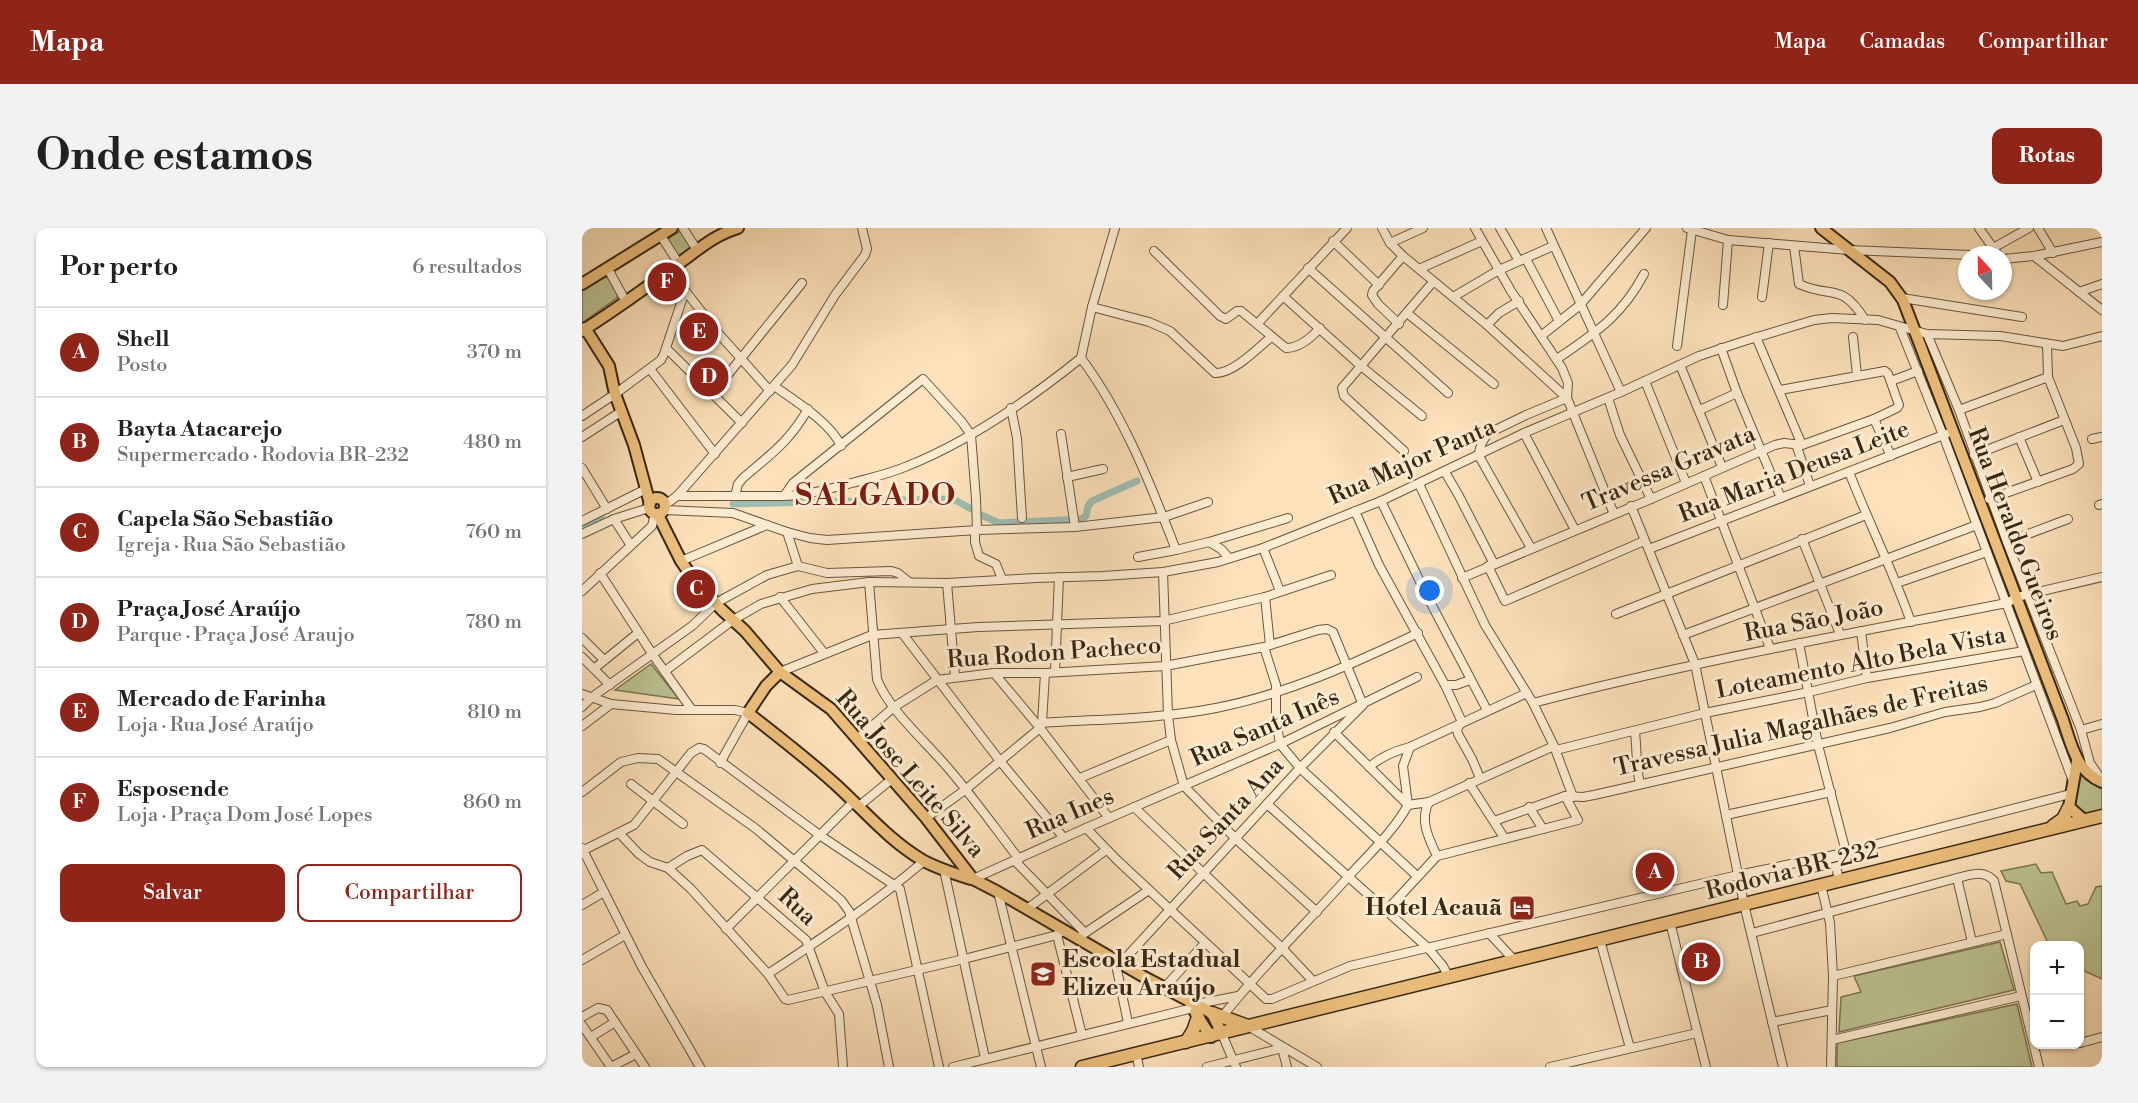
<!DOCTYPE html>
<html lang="pt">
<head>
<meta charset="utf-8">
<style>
	body { margin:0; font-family:"Libre Bodoni",serif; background:#f2f2f2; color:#202124 }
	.controls { position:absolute; right:18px; bottom:18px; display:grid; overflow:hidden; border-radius:12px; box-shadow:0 2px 4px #0004 }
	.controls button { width:54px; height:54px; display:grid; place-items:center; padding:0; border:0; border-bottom:2px solid #e0e0e0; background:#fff; color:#202124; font:30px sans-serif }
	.compass { position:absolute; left:1376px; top:18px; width:54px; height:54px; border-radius:50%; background:#fff; box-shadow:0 2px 4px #0004; rotate:338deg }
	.you { position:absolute; left:848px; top:363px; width:21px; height:21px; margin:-15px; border:4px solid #fff; border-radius:50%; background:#1a73e8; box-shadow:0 0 0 9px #1a73e833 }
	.badge { display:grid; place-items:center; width:39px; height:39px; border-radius:50%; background:#8f2418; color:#fff; font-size:20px; font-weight:700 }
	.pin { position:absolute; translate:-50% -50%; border:3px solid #fff; box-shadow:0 2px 6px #0006 }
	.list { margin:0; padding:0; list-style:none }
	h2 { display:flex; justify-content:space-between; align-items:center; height:78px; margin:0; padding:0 24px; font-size:26px }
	h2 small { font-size:20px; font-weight:400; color:#757577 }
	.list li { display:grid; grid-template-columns:39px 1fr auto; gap:18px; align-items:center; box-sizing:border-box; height:90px; padding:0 24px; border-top:2px solid #e0e0e0 }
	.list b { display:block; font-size:22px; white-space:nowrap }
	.list p { margin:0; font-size:20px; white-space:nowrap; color:#757577 }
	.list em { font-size:20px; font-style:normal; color:#757577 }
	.actions { display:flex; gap:12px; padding:18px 24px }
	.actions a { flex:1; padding:14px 0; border:2px solid #8f2418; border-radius:12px; text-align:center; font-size:21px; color:#8f2418 }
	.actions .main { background:#8f2418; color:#fff }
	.map { position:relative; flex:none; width:1520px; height:839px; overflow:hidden; border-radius:12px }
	header { display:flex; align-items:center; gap:36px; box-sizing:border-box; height:84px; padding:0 30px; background:#8f2418; color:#fff }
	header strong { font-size:28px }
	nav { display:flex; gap:33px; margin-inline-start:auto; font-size:21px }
	.intro { display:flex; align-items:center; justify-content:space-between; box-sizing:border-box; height:144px; padding:0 36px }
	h1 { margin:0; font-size:42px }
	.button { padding:15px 27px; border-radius:12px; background:#8f2418; color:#fff; font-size:21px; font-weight:700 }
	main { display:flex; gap:36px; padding:0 36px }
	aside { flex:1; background:#fff; border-radius:12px; box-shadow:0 2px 4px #0004 }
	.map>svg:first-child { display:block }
</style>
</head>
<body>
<header>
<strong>Mapa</strong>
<nav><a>Mapa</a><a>Camadas</a><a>Compartilhar</a></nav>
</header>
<div class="intro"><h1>Onde estamos</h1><a class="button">Rotas</a></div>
<main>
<aside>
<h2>Por perto<small>6 resultados</small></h2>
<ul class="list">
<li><span class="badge">A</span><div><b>Shell</b><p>Posto</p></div><em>370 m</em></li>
<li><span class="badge">B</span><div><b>Bayta Atacarejo</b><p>Supermercado · Rodovia BR-232</p></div><em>480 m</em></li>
<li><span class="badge">C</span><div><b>Capela São Sebastião</b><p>Igreja · Rua São Sebastião</p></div><em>760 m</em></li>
<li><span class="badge">D</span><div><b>Praça José Araújo</b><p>Parque · Praça José Araujo</p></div><em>780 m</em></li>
<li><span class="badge">E</span><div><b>Mercado de Farinha</b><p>Loja · Rua José Araújo</p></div><em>810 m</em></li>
<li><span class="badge">F</span><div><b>Esposende</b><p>Loja · Praça Dom José Lopes</p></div><em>860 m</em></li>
</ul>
<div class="actions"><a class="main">Salvar</a><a>Compartilhar</a></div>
</aside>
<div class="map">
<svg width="1520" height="839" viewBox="0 0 1520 839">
	<rect width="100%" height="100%" fill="#fce1ba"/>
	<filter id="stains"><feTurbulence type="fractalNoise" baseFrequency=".00333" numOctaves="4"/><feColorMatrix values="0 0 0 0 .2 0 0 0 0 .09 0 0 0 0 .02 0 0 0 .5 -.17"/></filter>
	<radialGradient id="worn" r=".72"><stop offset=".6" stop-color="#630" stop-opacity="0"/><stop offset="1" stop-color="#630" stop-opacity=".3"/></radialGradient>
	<!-- green -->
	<g fill="#bcc392" stroke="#7a7654" stroke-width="1.5">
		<path d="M98,3L110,20L97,31L84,12Z"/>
		<path d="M21,49L26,50L36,65L35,70L0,95V63Z"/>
		<path d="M69,436L97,471L33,462Z"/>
		<path d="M1499,541L1507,550L1520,559V583L1504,588L1493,582C1492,568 1497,555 1499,541Z"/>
		<path d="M1454,636L1459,645L1470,644L1484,676L1495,673L1498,678L1506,676L1514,659L1520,658V751L1498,741V718L1467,717L1438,656L1424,653L1419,643Z"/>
		<path d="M1418,714L1432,762L1257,804L1259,769L1279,764L1272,748Z"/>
		<path d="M1435,776L1450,839H1255V815Z"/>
	</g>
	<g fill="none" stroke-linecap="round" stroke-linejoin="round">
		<!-- canal -->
		<g stroke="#9fbdb2" stroke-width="7">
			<path d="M151,276L365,271L375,273L393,283"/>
			<path d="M397,286L417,295L499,291L504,288L506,278L510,273L555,253"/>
			<path d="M0,298L19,289"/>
		</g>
		<defs>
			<g id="minor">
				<path d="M101,0L115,22"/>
				<path d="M800,0L808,15L821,28L905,97L985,170L1032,286"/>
				<path d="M893,0L929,63L980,140L986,155L985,170L944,187L907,205C901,211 897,219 897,228L949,320"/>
				<path d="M918,0L937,33"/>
				<path d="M964,0L1039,164"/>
				<path d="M1105,0L1146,12L1267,22L1388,27"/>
				<path d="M1397,0L1416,27"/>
				<path d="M1456,0L1471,25"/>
				<path d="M79,8L97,36"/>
				<path d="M751,13L797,57"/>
				<path d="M808,15L841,0"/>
				<path d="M1212,18L1217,56C1249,71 1259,53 1283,92"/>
				<path d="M1411,20L1447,0"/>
				<path d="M572,23L638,88L644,91L655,83H659L704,120C718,120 729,110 738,100"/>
				<path d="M1452,28L1520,82"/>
				<path d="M944,31L977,93"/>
				<path d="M1421,31L1452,28L1520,14"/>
				<path d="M726,40L866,165"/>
				<path d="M26,41L44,74"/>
				<path d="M837,41L900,13"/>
				<path d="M87,42L137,106L188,163"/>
				<path d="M1497,64L1520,56"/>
				<path d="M701,68L779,138L840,188"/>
				<path d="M871,69L917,42L971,18"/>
				<path d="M1180,69L1187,15"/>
				<path d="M1320,70L1440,89"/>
				<path d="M1141,77L1146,12"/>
				<path d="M510,79L567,94L588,103L633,145C651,146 676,120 689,109"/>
				<path d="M825,85L912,156"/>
				<path d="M676,95L765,0"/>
				<path d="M817,96L796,76L790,67L791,63L821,28"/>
				<path d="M905,97L917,85L937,73"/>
				<path d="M1318,100L1361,207L1491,553"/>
				<path d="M1345,106L1377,182L1425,314L1499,502L1508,535L1519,551"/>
				<path d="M959,108L998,77L1064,0"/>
				<path d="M1174,109L1220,217"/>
				<path d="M1271,109L1275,147"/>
				<path d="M1095,118L1110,2"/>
				<path d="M84,120L160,195"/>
				<path d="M1139,120L1155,165L1199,270"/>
				<path d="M499,130C541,186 569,257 594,322L627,314L639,321L647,330"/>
				<path d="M499,130L510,79L533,0"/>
				<path d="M975,131C1013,105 1040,88 1062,46"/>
				<path d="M1098,137L1140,239"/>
				<path d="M68,141L133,226"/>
				<path d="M111,145L120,136H125L140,153"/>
				<path d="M1063,153L1104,255"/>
				<path d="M1309,153L1336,143"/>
				<path d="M192,158C212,172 249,195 259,218"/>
				<path d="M131,165L220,55"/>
				<path d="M1026,170L1038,207L1069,271"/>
				<path d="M429,180L435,210L440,290"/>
				<path d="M1118,182L1155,165"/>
				<path d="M1377,182L1466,149"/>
				<path d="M0,188L33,166L79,132L82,126L103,63"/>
				<path d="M1292,191L1309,228"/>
				<path d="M942,205L993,302"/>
				<path d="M479,206L493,299"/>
				<path d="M0,209L40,183"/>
				<path d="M1437,209L1456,254"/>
				<path d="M1510,211L1520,209"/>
				<path d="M1214,216L1228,258"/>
				<path d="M822,223L762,168L760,160L851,54"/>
				<path d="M1392,227L1482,192"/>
				<path d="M0,240L25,281"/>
				<path d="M863,244L877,268L912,336"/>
				<path d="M1267,244C1287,295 1311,343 1329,394"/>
				<path d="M1122,248L1188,420"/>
				<path d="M485,249L521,241"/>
				<path d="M837,256L903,397L951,475L972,518L991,569"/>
				<path d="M95,268H202L211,255L341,151L380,194L389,207L394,271L395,302"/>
				<path d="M153,268L156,256L161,250C189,226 207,214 226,181"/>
				<path d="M202,268C226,267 247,261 270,255C288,250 306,246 323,239C384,215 448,171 499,130"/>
				<path d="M1407,271L1491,241L1497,236L1494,220L1466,149L1465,116"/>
				<path d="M799,273L845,368L905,482"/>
				<path d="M83,277L95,268L210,137L253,67L283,27L285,21L280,0"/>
				<path d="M1517,277L1520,276"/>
				<path d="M1049,278L1113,436L1162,676L1201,839"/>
				<path d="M83,282L151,285L205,304L228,310L245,312L395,302L493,299L582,289L626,274"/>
				<path d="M773,283L797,337L863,457L880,494"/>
				<path d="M32,291L48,316"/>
				<path d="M0,293L64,261"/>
				<path d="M393,302V314L397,328L414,336L420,351"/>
				<path d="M205,304L216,338"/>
				<path d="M0,306L32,291L67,280"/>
				<path d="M1220,311L1258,406"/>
				<path d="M627,314L706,290"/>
				<path d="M1425,314L1486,291"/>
				<path d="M681,320L698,363"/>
				<path d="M1067,321L1364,206"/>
				<path d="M556,329L594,322"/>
				<path d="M99,333L185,297"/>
				<path d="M906,338L923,373L1062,313"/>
				<path d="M581,344L586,487L589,512L602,558L654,611L735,684"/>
				<path d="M18,345L71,427L110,482"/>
				<path d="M880,350L1069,271L1193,217L1202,215L1220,217L1292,191L1315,180L1317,177L1306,146L1303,143L1198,162"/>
				<path d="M287,354L295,451C306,481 344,514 366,540C391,569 413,600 437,631"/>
				<path d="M365,355L373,448"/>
				<path d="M1315,355L1405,324"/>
				<path d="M0,363L70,298L73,286"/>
				<path d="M198,369L242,425"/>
				<path d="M683,369L688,417"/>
				<path d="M1034,386L1284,287"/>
				<path d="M1279,403L1285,450"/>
				<path d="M320,405L418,533L482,610"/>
				<path d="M1101,407L1395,297"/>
				<path d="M0,410L22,432"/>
				<path d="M1217,415L1236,517L1264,624"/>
				<path d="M682,419L694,457V491L698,516L718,540L835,648"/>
				<path d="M0,429L28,457"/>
				<path d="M13,440L56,405"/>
				<path d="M83,443L151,392L179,376L230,361L287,354L365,355L454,350L521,348L581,344L636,334L681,320L799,273L942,205L1039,164L1117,128L1162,113L1232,92L1250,90L1296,92L1345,106L1418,108L1481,118L1520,108"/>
				<path d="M198,444L290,407L396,399L581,393L683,369L749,347"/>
				<path d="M473,444L477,349"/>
				<path d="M412,445L458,500L527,590"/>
				<path d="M863,457H874L888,452"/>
				<path d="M0,466L29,476L94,482H153L166,485L138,535"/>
				<path d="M951,475C1108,434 1267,406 1425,375L1435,369L1520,349"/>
				<path d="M0,479L10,469L110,398L134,375L185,347L216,338L245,345L309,343L316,345L327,354"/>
				<path d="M460,495C518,491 577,491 634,480C705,466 771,436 836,405"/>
				<path d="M879,495L875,501L876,506L890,531L898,550"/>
				<path d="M0,498L29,476"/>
				<path d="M1499,502L1520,496"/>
				<path d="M752,504L826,577"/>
				<path d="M1053,504C1055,522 1054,539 1058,556"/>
				<path d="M275,511L312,479L355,452L412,445H463L583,438L682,419L736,402L745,401L751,404L781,477L718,540L539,735"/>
				<path d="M974,522L1123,485L1227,464L1285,450L1442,423"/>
				<path d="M787,539C800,528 812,523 828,519L945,465"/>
				<path d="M498,550L589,512"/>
				<path d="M887,555L923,611"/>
				<path d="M49,556L101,596"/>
				<path d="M0,564L39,534L56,530L76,531L173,600L259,672L267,683L295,777L307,839"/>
				<path d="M847,574C837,592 847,611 855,628"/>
				<path d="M685,576L846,720L861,738L867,750"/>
				<path d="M826,577L847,574L972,518"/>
				<path d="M826,577L821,538L828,519"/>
				<path d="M277,578L310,551"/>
				<path d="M552,579L699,719L731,753"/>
				<path d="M947,579L961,601"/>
				<path d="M1144,587L1249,564"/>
				<path d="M344,590L383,562L458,500L460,495L463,445"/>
				<path d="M912,593L983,568L1001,569L1012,567L1308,500L1363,484L1398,479L1413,475L1454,457"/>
				<path d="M504,600L535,632L684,771H690L768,738L1156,647L1252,627L1488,566"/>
				<path d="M37,605L57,626L68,634L86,640L109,661L186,746L203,771L206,772L382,731L475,707L482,702"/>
				<path d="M0,620L60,739L118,839"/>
				<path d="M0,623L52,597L109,525L117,520L122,521L239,608L318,661L357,839"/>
				<path d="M1252,627L1257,653"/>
				<path d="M433,633L503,705"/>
				<path d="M86,640L105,628L120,622L224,712L243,764L257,786L261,839"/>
				<path d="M362,642L403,830"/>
				<path d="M1375,650L1390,714"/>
				<path d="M391,651L504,600L698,516L835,449"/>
				<path d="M1239,657L1248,695L1251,748L1249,839"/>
				<path d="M416,664L459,839"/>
				<path d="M0,677L22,664"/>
				<path d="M445,681L524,622"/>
				<path d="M804,683L855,628L996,592L983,568"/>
				<path d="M1088,694L1124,839"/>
				<path d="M144,701L272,573"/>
				<path d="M907,705L932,732"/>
				<path d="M1170,705L1375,650C1389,647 1401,641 1412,653L1457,839"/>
				<path d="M475,707L500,807"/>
				<path d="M500,707L567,662"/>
				<path d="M1018,712L1048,820"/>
				<path d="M0,732L43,707"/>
				<path d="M533,732L546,795"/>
				<path d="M186,746C240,710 293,675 342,633"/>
				<path d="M1251,748L1425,706"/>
				<path d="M582,760L623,715"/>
				<path d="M615,776L656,768"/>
				<path d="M0,789L16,780L25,782L63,839"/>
				<path d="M640,789C679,739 725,695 767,648C788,625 811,604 826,577"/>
				<path d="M1190,794L1250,782"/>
				<path d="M0,797L29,839"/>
				<path d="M666,798L735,839"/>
				<path d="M640,806L654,839"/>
				<path d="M9,809L33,794"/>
				<path d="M1250,812L1439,768"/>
				<path d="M1498,815L1520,809"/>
				<path d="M554,825L557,839"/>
				<path d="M29,839L54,826"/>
				<path d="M371,839L611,780"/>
				<path d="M625,839L700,820L705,839"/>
				<path d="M968,839L1115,805"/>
			</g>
			<g id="major">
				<path d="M1239,0L1308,54L1321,72L1481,492C1489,516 1494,543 1520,554"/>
				<path d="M0,56L90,0"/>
				<path d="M3,100L27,138L33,166L52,217L68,276"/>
				<path d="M0,103C33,82 65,59 96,36C116,22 132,7 156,0"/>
				<circle cx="75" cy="278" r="8"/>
				<path d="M76,287L99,333L110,349L140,382L163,403L198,444L249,481L344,590L391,651L416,664L564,750L630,785L640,806"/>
				<path d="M198,444L184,458L166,485C196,508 224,530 252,555C281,581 307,613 342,633C357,641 373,646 389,651"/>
				<path d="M1495,533L1487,579L1502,592"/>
				<path d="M613,784L629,809"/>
			</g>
			<g id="highway">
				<path d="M1471,598L1481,591L1487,579"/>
				<path d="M630,785L666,798"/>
				<path d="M604,814L611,803L616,789"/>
				<path d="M500,839L1520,588"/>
			</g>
		</defs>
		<!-- minor casing -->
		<use href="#minor" stroke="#6a563e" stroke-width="10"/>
		<!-- major casing -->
		<use href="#major" stroke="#392815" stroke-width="14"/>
		<!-- highway casing -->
		<use href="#highway" stroke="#392815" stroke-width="15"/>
		<!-- minor -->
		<use href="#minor" stroke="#fdecd2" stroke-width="8"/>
		<!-- major -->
		<use href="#major" stroke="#eec07d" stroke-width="10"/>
		<!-- highway -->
		<use href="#highway" stroke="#eec07d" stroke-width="12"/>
	</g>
	<!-- icons -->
	<defs>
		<symbol id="hotel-square" viewBox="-11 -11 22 22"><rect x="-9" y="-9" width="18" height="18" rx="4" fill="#8f2418" stroke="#fdecd2"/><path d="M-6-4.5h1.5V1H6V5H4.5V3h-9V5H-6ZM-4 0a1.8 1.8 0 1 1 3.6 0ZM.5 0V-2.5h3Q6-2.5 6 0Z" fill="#fff"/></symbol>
		<symbol id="school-square" viewBox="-11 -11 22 22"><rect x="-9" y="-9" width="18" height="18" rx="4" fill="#8f2418" stroke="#fdecd2"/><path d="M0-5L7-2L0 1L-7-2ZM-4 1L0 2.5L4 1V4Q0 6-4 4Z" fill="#fff"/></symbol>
	</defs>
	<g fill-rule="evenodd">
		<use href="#hotel-square" x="925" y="665" width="30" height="30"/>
		<use href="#school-square" x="446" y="731" width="30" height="30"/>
	</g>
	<g text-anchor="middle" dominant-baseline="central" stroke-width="6" stroke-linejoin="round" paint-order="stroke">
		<!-- street labels -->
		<g font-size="24" fill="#392815" stroke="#fdecd2">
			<text transform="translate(830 234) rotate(-24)">Rua Major Panta</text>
			<text transform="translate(1087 241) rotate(-23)">Travessa Gravata</text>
			<text transform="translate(1212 244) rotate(-21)">Rua Maria Deusa Leite</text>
			<text transform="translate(1433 306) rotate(69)">Rua Heraldo Gueiros</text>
			<text transform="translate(1232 393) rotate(-11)">Rua São João</text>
			<text transform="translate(472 425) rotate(-4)">Rua Rodon Pacheco</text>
			<text transform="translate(1279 435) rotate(-11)">Loteamento Alto Bela Vista</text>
			<text transform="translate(1219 498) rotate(-13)">Travessa Julia Magalhães de Freitas</text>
			<text transform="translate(683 500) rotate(-24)">Rua Santa Inês</text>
			<text transform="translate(328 546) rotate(49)">Rua Jose Leite Silva</text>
			<text transform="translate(488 586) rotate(-24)">Rua Ines</text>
			<text transform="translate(644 591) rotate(-47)">Rua Santa Ana</text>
			<text transform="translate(1210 643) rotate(-14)">Rodovia BR-232</text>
			<text transform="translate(215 679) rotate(43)">Rua</text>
		</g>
		<!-- poi labels -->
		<g font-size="24" font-weight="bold" fill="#392815" stroke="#fdecd2" text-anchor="end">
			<text x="920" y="680">Hotel Acauã</text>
			<text x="480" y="732" text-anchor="start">Escola Estadual<tspan x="480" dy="28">Elizeu Araújo</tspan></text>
		</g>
		<!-- district labels -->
		<g font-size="30" font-weight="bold" letter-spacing="1.5" fill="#7a1f14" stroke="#fdecd2">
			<text x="294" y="268">SALGADO</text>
		</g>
	</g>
	<rect width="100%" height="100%" filter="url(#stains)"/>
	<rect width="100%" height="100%" fill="url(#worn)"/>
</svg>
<div class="controls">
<button>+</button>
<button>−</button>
</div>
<svg class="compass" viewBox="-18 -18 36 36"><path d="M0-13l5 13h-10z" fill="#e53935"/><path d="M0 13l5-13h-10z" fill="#757577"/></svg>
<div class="you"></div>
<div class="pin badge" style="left:1073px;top:644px">A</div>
<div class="pin badge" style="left:1119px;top:734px">B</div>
<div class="pin badge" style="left:114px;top:361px">C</div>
<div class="pin badge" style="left:127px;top:149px">D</div>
<div class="pin badge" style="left:117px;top:104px">E</div>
<div class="pin badge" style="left:85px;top:54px">F</div>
</div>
</main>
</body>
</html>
